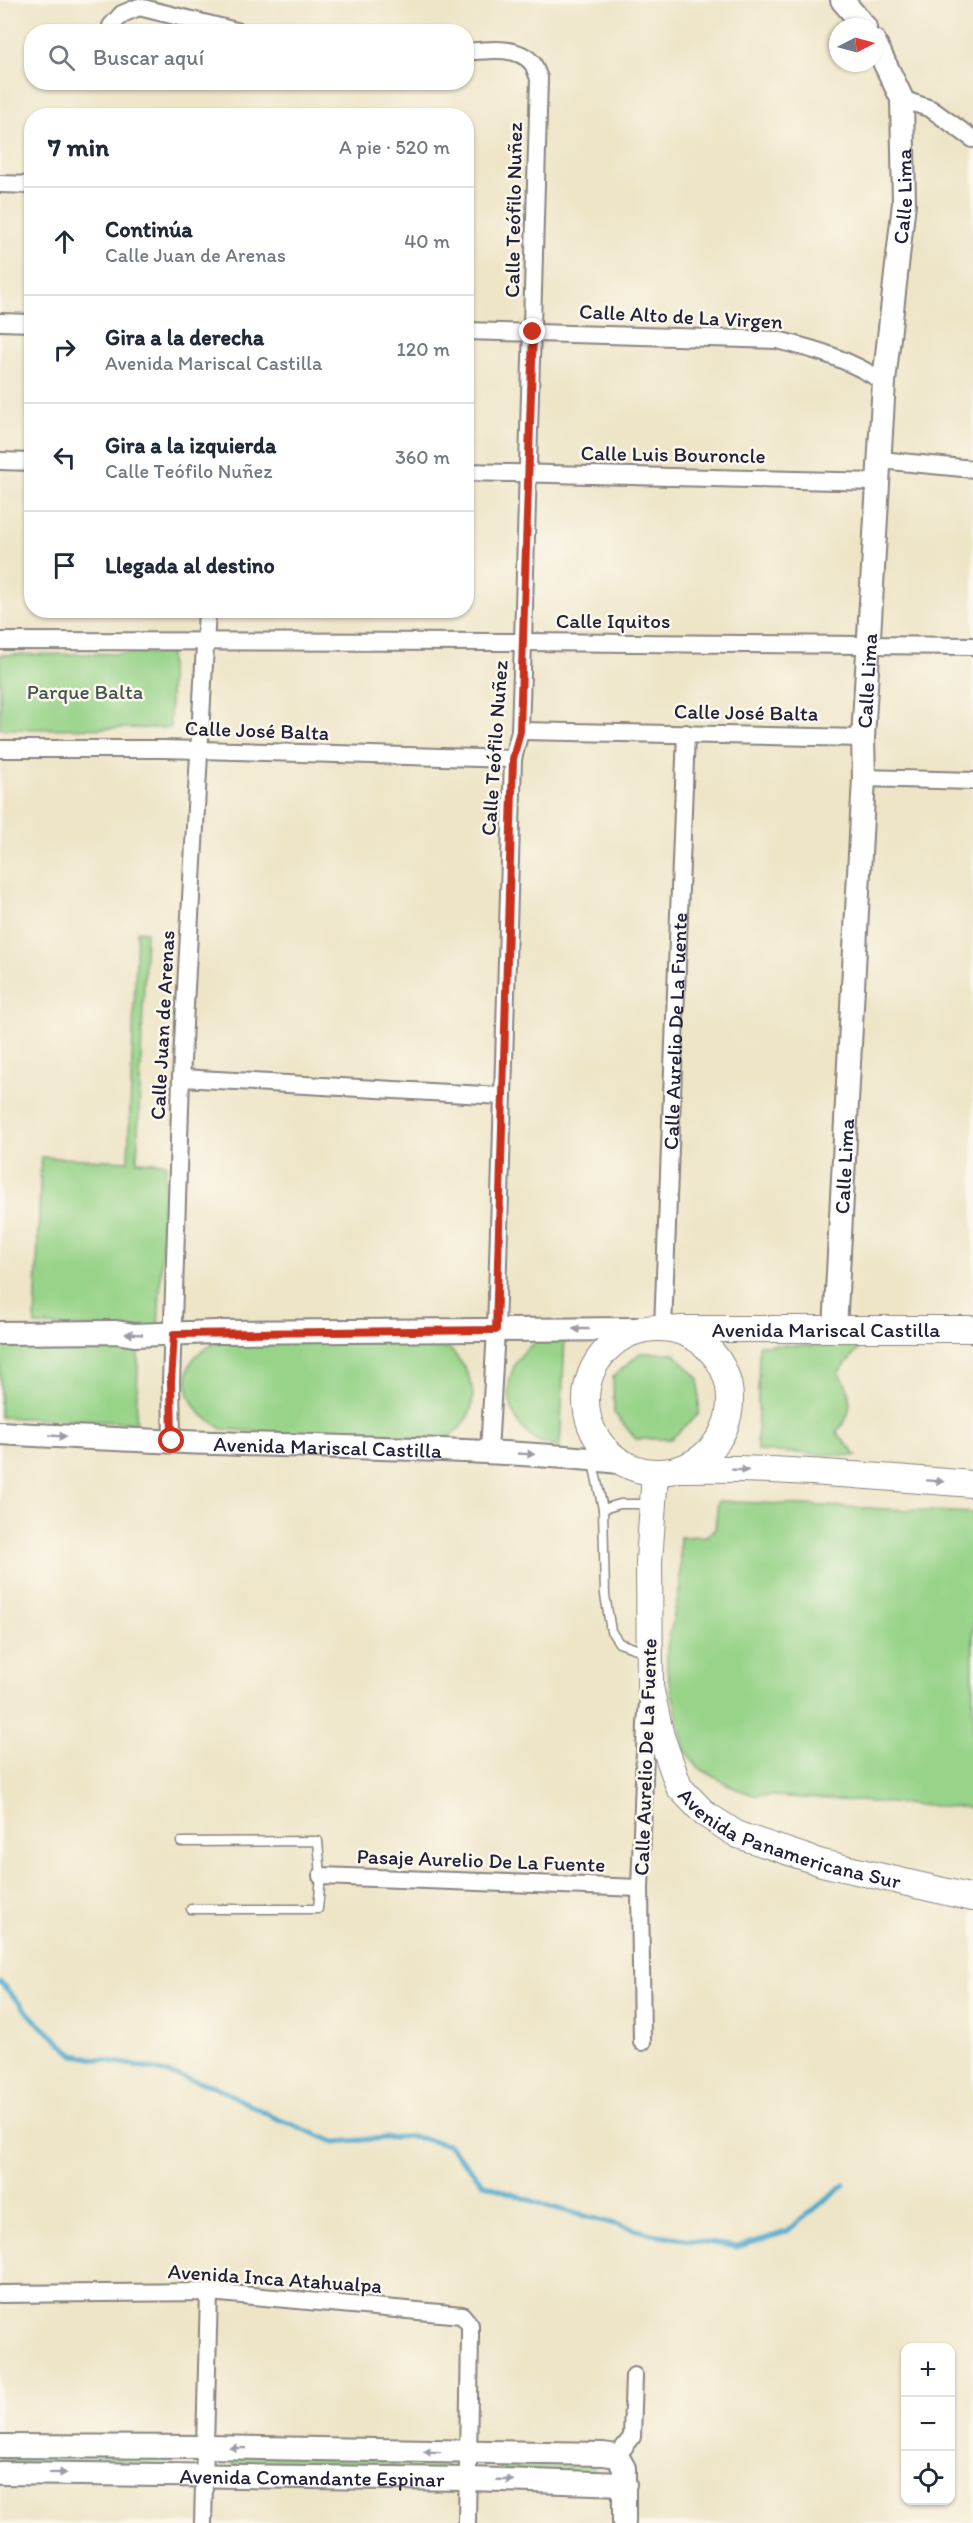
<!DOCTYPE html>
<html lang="es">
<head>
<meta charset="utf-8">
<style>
	body { margin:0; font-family:Itim,sans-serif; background:#f2f2f3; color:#1f2937 }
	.controls { position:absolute; right:18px; bottom:18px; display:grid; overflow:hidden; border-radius:12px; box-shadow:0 2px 4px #0004 }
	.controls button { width:54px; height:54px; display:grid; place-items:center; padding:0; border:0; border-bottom:2px solid #e0e1e3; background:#fff; color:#1f2937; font:30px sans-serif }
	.compass { position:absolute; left:829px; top:18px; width:54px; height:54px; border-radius:50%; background:#fff; box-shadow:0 2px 4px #0004; rotate:84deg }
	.stop { position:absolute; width:18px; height:18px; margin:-14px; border:4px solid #c8321e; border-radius:50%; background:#fff }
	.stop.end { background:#c8321e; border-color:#fff; box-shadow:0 2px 6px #0008 }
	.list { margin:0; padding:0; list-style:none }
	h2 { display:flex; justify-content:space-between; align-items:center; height:78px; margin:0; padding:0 24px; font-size:26px }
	h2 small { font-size:20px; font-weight:400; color:#747a83 }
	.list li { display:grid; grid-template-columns:39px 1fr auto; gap:18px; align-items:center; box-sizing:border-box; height:108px; padding:0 24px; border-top:2px solid #e0e1e3 }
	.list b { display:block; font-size:22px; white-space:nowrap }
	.list p { margin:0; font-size:20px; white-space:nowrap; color:#747a83 }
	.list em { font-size:20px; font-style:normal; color:#747a83 }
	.icon { flex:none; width:33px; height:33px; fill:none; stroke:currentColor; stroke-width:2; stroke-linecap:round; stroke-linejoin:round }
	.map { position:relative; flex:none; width:973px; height:2523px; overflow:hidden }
	.search { position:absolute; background:#fff; box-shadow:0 2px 4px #0004; left:24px; top:24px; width:450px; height:66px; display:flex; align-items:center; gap:15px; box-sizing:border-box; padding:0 21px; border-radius:24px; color:#747a83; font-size:22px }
	.panel { position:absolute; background:#fff; box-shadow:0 2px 4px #0004; left:24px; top:108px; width:450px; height:510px; border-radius:24px }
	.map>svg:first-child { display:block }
</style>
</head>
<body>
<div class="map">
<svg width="973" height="2523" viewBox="0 0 973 2523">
	<rect width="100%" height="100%" fill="#fbf7ec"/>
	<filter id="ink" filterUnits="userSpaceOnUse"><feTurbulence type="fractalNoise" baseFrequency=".0167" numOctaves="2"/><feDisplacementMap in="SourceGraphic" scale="12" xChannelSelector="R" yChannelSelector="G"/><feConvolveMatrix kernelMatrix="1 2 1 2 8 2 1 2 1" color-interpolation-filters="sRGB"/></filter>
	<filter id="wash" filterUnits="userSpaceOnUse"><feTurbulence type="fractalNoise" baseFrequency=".008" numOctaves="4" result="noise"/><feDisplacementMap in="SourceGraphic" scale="24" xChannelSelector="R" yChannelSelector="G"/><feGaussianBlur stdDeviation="1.35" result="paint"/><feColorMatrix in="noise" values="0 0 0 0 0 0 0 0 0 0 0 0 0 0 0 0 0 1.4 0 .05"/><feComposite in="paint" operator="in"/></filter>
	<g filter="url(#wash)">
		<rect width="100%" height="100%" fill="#eee5c7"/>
		<!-- green -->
		<g fill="#97d388" stroke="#5c7a62" stroke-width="1.5">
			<path d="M170,653V728L0,729V655Z"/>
			<path d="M137,931L146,932L137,1161L166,1163L158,1329L35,1325L41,1157L128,1161Z"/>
			<path d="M565,1336L560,1447C508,1444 490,1374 533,1344C542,1337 554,1337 565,1336Z"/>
			<path d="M139,1337L136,1423L0,1417V1338Z"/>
			<path d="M224,1338H437C466,1360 489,1397 458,1430C452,1436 442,1440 434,1445L222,1429C215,1423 206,1419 199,1412C186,1397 181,1372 196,1356C204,1348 215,1344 224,1338Z"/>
			<path d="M759,1345L861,1346L838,1373C854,1391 854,1416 836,1432L857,1456L757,1451Z"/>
			<path d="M640,1353H674L699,1379V1414L671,1439H636L614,1413L613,1377Z"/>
			<path d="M718,1501L973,1513V1808L754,1795L734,1788L697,1767L685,1750L667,1671V1647L680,1588V1537L706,1536L715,1529Z"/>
			<path d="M233,2452L446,2459L445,2472L233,2465Z"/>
			<path d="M0,2453L168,2456V2468L0,2464Z"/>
			<path d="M498,2459L593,2461V2473L498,2471Z"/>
		</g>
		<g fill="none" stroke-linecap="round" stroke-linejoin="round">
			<!-- stream -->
			<path stroke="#4ca7ca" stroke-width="5" d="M0,1982L35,2020L74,2055L144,2067L214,2086L273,2117L335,2142L412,2136L448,2145L484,2184L544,2205L652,2234L737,2247L786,2232L844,2185"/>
		</g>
	</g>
	<g filter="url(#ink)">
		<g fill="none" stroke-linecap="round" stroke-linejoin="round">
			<defs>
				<g id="lane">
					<path d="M593,1463L603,1509L605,1595L611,1631L619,1643L645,1652"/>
					<path d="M603,1509L620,1504H649"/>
					<path d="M181,1842L318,1841L321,1876L318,1909H191"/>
				</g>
				<g id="street">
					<path d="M111,26L122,14L139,7L240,32"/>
					<path d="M466,52C486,50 519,45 533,64C535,68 537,74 539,78L523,642L520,731L513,759L496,1330L489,1452"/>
					<path d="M902,99L931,109L973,139"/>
					<path d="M0,184L32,185"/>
					<path d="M0,322L32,323"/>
					<path d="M466,331L777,340C818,350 848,359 884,382"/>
					<path d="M880,460L973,469"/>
					<path d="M0,461L32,462"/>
					<path d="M466,472L878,482"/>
					<path d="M0,641L523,642L973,646"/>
					<path d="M520,731L863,738"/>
					<path d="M0,749H163L513,759"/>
					<path d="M864,778L973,781"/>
					<path d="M181,1078L502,1096"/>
					<path id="s1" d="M663,1328L686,733"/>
					<path d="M172,1441L171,1382L181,1078L207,610"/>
					<path d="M321,1876L640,1888"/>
					<path d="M642,2042L640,1888L646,1724L648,1703"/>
					<path d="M0,2294L209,2292L462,2315L470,2325V2335L467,2523"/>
					<path d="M617,2456L632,2437L634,2376"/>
					<path d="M203,2523L209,2292"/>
				</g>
				<g id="secondary">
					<path d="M842,0L865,27"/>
					<path id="s2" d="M835,1330L864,778L863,738L884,382L904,203L902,99L874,41"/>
					<path d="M0,1333L116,1332L134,1335L216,1332L639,1329"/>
					<path id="s3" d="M0,1433C71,1437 143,1441 214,1443C350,1448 485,1448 620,1462"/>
					<path d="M0,2446L206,2447L603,2454L617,2456L624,2468V2523"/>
					<path id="s4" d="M0,2473L468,2479L625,2484"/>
				</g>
				<g id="primary">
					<circle cx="658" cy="1400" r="72"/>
					<path id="s5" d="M679,1329H973"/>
					<path d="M682,1469C779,1467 877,1477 973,1484"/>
					<path id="s6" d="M655,1473L649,1562L650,1687L661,1736L679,1787L705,1814L738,1835L822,1863L973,1898"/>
				</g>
			</defs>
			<!-- lane casing -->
			<use href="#lane" stroke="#888481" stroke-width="11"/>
			<!-- street casing -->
			<use href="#street" stroke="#888481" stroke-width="20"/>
			<!-- secondary casing -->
			<use href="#secondary" stroke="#888481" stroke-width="26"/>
			<!-- primary casing -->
			<use href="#primary" stroke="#888481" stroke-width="28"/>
			<!-- lane -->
			<use href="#lane" stroke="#fff" stroke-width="8"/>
			<!-- street -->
			<use href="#street" stroke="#fff" stroke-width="16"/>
			<!-- secondary -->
			<use href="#secondary" stroke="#fff" stroke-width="22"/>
			<!-- primary -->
			<use href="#primary" stroke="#fff" stroke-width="26"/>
		</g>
		<!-- one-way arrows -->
		<defs><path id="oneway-solid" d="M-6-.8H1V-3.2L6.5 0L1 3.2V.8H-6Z" transform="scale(1.5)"/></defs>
		<g fill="#9c9ca7">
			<use href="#oneway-solid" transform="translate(581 1329) rotate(-180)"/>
			<use href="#oneway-solid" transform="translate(134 1334) rotate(-177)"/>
			<use href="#oneway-solid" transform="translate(58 1436) rotate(3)"/>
			<use href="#oneway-solid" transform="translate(526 1454) rotate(3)"/>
			<use href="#oneway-solid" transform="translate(740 1470) rotate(3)"/>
			<use href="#oneway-solid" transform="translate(935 1481) rotate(4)"/>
			<use href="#oneway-solid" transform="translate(238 2448) rotate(-179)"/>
			<use href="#oneway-solid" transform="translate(432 2452) rotate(-179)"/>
			<use href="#oneway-solid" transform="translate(58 2473) rotate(1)"/>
			<use href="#oneway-solid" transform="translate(505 2480) rotate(2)"/>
		</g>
	</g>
	<g fill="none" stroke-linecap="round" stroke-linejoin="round" filter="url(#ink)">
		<!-- route -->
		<path stroke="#c8321e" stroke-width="8" d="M172,1441L171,1382L174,1334L496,1330L513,759L520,731L533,332"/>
	</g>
	<g text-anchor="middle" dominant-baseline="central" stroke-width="5" stroke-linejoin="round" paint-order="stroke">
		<!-- street labels -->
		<g font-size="21" fill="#22223b" stroke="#fbf7ec">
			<text stroke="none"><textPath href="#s2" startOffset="1136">Calle Lima</textPath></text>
			<text transform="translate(513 210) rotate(-89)">Calle Teófilo Nuñez</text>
			<text transform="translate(681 316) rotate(3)">Calle Alto de La Virgen</text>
			<text transform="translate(673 454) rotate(1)">Calle Luis Bouroncle</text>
			<text x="613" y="620">Calle Iquitos</text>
			<text stroke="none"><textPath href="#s2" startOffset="650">Calle Lima</textPath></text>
			<text transform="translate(746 712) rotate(1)">Calle José Balta</text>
			<text transform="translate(257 730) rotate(2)">Calle José Balta</text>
			<text transform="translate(494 748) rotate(-86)">Calle Teófilo Nuñez</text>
			<text transform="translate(162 1025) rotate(-87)">Calle Juan de Arenas</text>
			<text stroke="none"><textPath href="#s1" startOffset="297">Calle Aurelio De La Fuente</textPath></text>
			<text stroke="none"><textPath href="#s2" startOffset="164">Calle Lima</textPath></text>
			<text stroke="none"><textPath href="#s5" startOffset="147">Avenida Mariscal Castilla</textPath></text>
			<text stroke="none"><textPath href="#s3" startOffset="328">Avenida Mariscal Castilla</textPath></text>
			<text transform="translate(645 1757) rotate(-88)">Calle Aurelio De La Fuente</text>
			<text stroke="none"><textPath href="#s6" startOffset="444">Avenida Panamericana Sur</textPath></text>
			<text transform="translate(481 1860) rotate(2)">Pasaje Aurelio De La Fuente</text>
			<text transform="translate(275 2278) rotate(4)">Avenida Inca Atahualpa</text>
			<text stroke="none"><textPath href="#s4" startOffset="312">Avenida Comandante Espinar</textPath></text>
		</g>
		<!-- park labels -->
		<g font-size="21" fill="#455752" stroke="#fbf7ec">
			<text x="85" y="691">Parque Balta</text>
		</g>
	</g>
</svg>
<div class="controls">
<button>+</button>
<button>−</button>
<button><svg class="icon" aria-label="locate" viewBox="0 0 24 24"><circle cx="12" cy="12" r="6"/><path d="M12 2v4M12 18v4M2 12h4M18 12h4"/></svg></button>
</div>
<svg class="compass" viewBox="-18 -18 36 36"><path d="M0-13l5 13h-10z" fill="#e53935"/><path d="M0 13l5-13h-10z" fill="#747a83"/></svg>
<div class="stop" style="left:172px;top:1441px"></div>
<div class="stop end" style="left:533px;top:332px"></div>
<div class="search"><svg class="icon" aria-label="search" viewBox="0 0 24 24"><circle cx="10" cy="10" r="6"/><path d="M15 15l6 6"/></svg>Buscar aquí</div>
<section class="panel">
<h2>7 min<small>A pie · 520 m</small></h2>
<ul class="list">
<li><svg class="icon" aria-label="ahead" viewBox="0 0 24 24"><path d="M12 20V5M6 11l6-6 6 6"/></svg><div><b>Continúa</b><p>Calle Juan de Arenas</p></div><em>40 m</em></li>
<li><svg class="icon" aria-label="right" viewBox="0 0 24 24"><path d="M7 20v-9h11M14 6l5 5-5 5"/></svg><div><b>Gira a la derecha</b><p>Avenida Mariscal Castilla</p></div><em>120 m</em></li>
<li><svg class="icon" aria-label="left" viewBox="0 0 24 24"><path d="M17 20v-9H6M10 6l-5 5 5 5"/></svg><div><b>Gira a la izquierda</b><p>Calle Teófilo Nuñez</p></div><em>360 m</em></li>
<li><svg class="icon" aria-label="arrive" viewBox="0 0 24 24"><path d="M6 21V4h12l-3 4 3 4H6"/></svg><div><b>Llegada al destino</b></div></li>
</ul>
</section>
</div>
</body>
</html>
